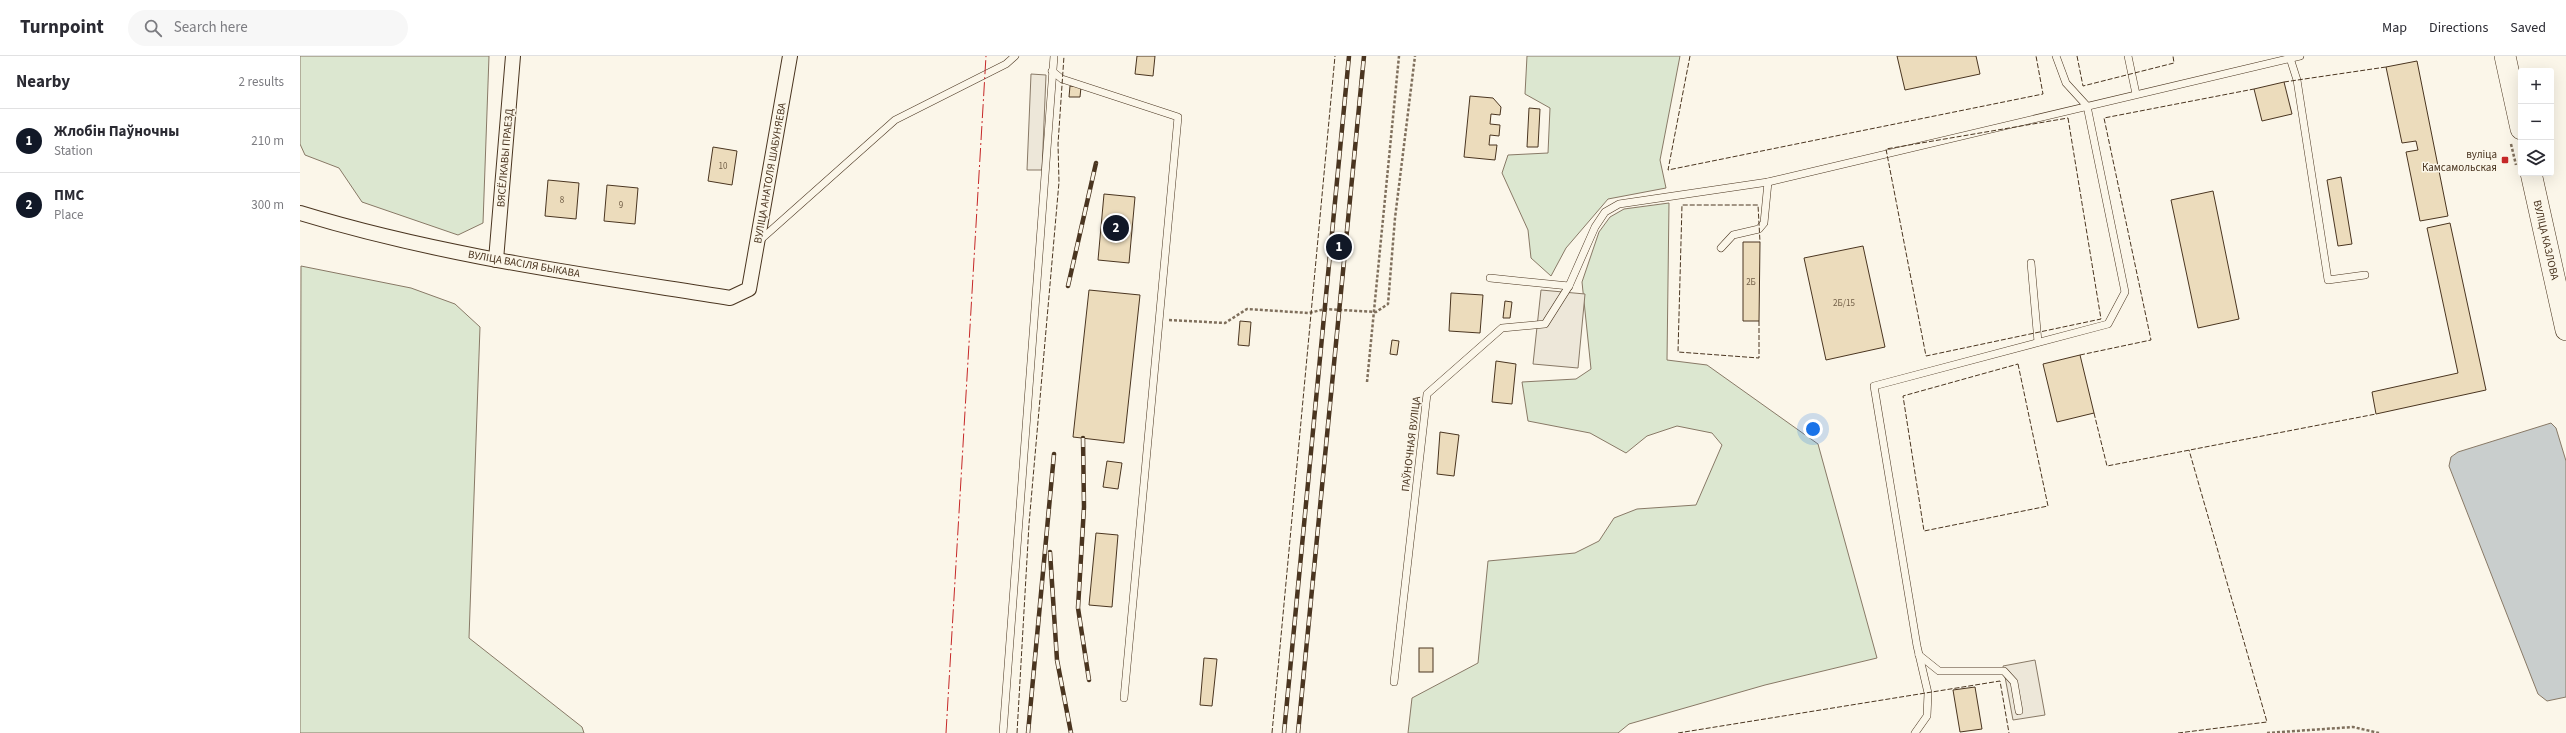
<!DOCTYPE html>
<html lang="en">
<head>
<meta charset="utf-8">
<style>
	body { margin:0; font-family:"Source Sans 3",sans-serif; background:#f7f7f7; color:#2b2b33 }
	.controls { position:absolute; right:12px; top:12px; display:grid; overflow:hidden; border-radius:4px; box-shadow:0 4px 16px #0002 }
	.controls button { width:36px; height:36px; display:grid; place-items:center; padding:0; border:0; border-bottom:1px solid #e1e1e2; background:#fff; color:#2b2b33; font:20px sans-serif }
	.you { position:absolute; left:1513px; top:373px; width:14px; height:14px; margin:-10px; border:3px solid #fff; border-radius:50%; background:#1a73e8; box-shadow:0 0 0 6px #1a73e833 }
	.badge { display:grid; place-items:center; width:26px; height:26px; border-radius:50%; background:#111827; color:#fff; font-size:13px; font-weight:700 }
	.pin { position:absolute; translate:-50% -50%; border:2px solid #fff; box-shadow:0 1px 4px #0006 }
	.list { margin:0; padding:0; list-style:none }
	h2 { display:flex; justify-content:space-between; align-items:center; height:52px; margin:0; padding:0 16px; font-size:17px }
	h2 small { font-size:13px; font-weight:400; color:#7c7c81 }
	.list li { display:grid; grid-template-columns:26px 1fr auto; gap:12px; align-items:center; box-sizing:border-box; height:64px; padding:0 16px; border-top:1px solid #e1e1e2 }
	.list b { display:block; font-size:15px; white-space:nowrap }
	.list p { margin:0; font-size:13px; white-space:nowrap; color:#7c7c81 }
	.list em { font-size:13px; font-style:normal; color:#7c7c81 }
	.icon { flex:none; width:22px; height:22px; fill:none; stroke:currentColor; stroke-width:2; stroke-linecap:round; stroke-linejoin:round }
	.map { position:relative; flex:none; width:2266px; height:677px; overflow:hidden }
	header { display:flex; align-items:center; gap:24px; box-sizing:border-box; height:56px; padding:0 20px; background:#fff; border-bottom:1px solid #e1e1e2 }
	header strong { font-size:19px }
	nav { display:flex; gap:22px; margin-inline-start:auto; font-size:14px }
	.search { width:280px; height:36px; background:#f7f7f7; display:flex; align-items:center; gap:10px; box-sizing:border-box; padding:0 14px; border-radius:22px; color:#7c7c81; font-size:15px }
	main { display:flex }
	aside { flex:1; background:#fff }
	.map>svg:first-child { display:block }
</style>
</head>
<body>
<header>
<strong>Turnpoint</strong>
<div class="search"><svg class="icon" aria-label="search" viewBox="0 0 24 24"><circle cx="10" cy="10" r="6"/><path d="M15 15l6 6"/></svg>Search here</div>
<nav><a>Map</a><a>Directions</a><a>Saved</a></nav>
</header>
<main>
<aside>
<h2>Nearby<small>2 results</small></h2>
<ul class="list">
<li><span class="badge">1</span><div><b>Жлобін Паўночны</b><p>Station</p></div><em>210 m</em></li>
<li><span class="badge">2</span><div><b>ПМС</b><p>Place</p></div><em>300 m</em></li>
</ul>
</aside>
<div class="map">
<svg width="2266" height="677" viewBox="0 0 2266 677">
	<rect width="100%" height="100%" fill="#fbf6e9"/>
	<!-- green -->
	<g fill="#dce7d0" stroke="#887966">
		<path d="M0,0H189L183,167L158,179L62,146L39,112L5,99L0,88Z"/>
		<path d="M1227,0H1380L1360,104L1366,132L1308,143L1266,192L1251,220L1231,202L1228,174L1202,117L1208,99L1248,97L1250,52L1225,38Z"/>
		<path d="M1369,147L1367,304L1407,309L1518,388L1577,602L1465,629L1329,668L1318,677H1108L1112,642L1178,607L1188,505L1275,497L1299,485L1314,462L1337,453L1396,449L1422,389L1412,377L1377,370L1347,380L1326,397L1290,377L1228,365L1222,326L1276,323L1291,313L1282,226L1299,176L1310,161L1324,153Z"/>
		<path d="M1,210L111,232L155,248L180,271L169,582L282,671L284,677H0Z"/>
	</g>
	<!-- parking -->
	<g fill="#ede7d9" stroke="#887966">
		<path d="M731,18L746,19L742,114H727Z"/>
		<path d="M1241,234L1285,238L1278,312L1233,308Z"/>
		<path d="M1735,604L1745,659L1713,664L1703,610Z"/>
	</g>
	<!-- water -->
	<path fill="#c9cecd" stroke="#887966" d="M2251,367L2256,372L2266,405V641L2247,645L2238,638L2149,410L2151,401L2158,396Z"/>
	<!-- building -->
	<g fill="#ecdcbc" stroke="#4a3520">
		<path d="M837,0H855L853,20L835,18Z"/>
		<path d="M1597,0H1676L1680,18L1605,34Z"/>
		<path d="M2117,5L2148,160L2120,165L2106,96L2118,94L2116,85L2102,87L2086,11Z"/>
		<path d="M1984,26L1992,58L1962,65L1954,33Z"/>
		<path d="M770,30L781,31L780,41H769Z"/>
		<path d="M1170,40L1193,42L1201,51L1200,59L1191,58L1190,68L1200,69L1199,80L1190,79L1189,89H1197L1195,104L1164,101Z"/>
		<path d="M1229,52L1240,53L1238,91H1227Z"/>
		<path d="M413,91L437,95L432,129L408,125Z"/>
		<path d="M2041,121L2052,188L2038,190L2027,124Z"/>
		<path d="M248,124L279,127L276,163L245,160Z"/>
		<path d="M307,129L338,132L335,168L304,165Z"/>
		<path d="M1913,135L1939,263L1898,272L1871,144Z"/>
		<path d="M804,138L835,141L829,207L798,204Z"/>
		<path d="M2150,167L2186,334L2076,358L2072,336L2158,317L2127,172Z"/>
		<path d="M1443,186H1460L1459,265H1443Z"/>
		<path d="M1563,190L1585,291L1526,304L1504,202Z"/>
		<path d="M789,234L840,239L824,387L773,381Z"/>
		<path d="M1151,237L1183,239L1180,277L1149,275Z"/>
		<path d="M1205,245L1212,246L1210,262H1203Z"/>
		<path d="M940,265L951,266L949,290L938,289Z"/>
		<path d="M1092,284L1099,285L1097,299L1090,298Z"/>
		<path d="M1780,299L1794,357L1757,366L1743,308Z"/>
		<path d="M1196,305L1216,308L1212,348L1192,346Z"/>
		<path d="M1140,376L1159,379L1154,420L1137,418Z"/>
		<path d="M807,405L822,407L818,433L803,431Z"/>
		<path d="M796,477L818,479L812,551L789,549Z"/>
		<rect x="1119" y="592" width="14" height="24"/>
		<path d="M904,602L917,603L912,650L900,649Z"/>
		<path d="M1675,631L1682,673L1660,676L1653,634Z"/>
	</g>
	<g fill="none" stroke-linecap="round" stroke-linejoin="round">
		<defs>
			<g id="lane">
				<path d="M1828,0L1836,38"/>
				<path d="M1990,2L1997,24L2028,224L2065,219"/>
				<path d="M752,15L762,23L878,61L824,642"/>
				<path d="M459,185L595,64L706,8L715,0"/>
				<path d="M1421,192L1433,179L1459,173L1464,167L1468,126"/>
				<path d="M1731,207L1738,286"/>
				<path d="M1190,222L1269,230"/>
				<path d="M1619,599L1639,615H1704L1714,626L1719,655"/>
				<path d="M1094,626L1127,338L1202,272L1245,268L1269,230L1295,171L1305,156L1319,148L1468,126L2000,0"/>
				<path d="M703,677L754,0"/>
				<path d="M1615,677L1627,660L1628,637L1617,590L1574,330L1808,268L1825,236L1787,50L1766,27L1756,0"/>
			</g>
			<g id="street">
				<path d="M0,157C140,200 286,219 430,242L449,233L490,0"/>
				<path d="M196,204L213,0"/>
			</g>
			<g id="secondary">
				<path d="M2205,0L2221,73"/>
				<path d="M2231,117L2266,274"/>
			</g>
		</defs>
		<!-- lane casing -->
		<use href="#lane" stroke="#4a3520" stroke-width="8"/>
		<!-- street casing -->
		<use href="#street" stroke="#4a3520" stroke-width="16"/>
		<!-- secondary casing -->
		<use href="#secondary" stroke="#4a3520" stroke-width="22"/>
		<!-- path -->
		<g stroke="#7f6f5c" stroke-width="2.5" stroke-dasharray="3 2" stroke-linecap="butt">
			<path d="M2211,88L2216,109"/>
			<path d="M869,264L925,267L947,253L1009,257L1025,253L1076,256L1088,248L1095,162L1115,0"/>
			<path d="M1067,326L1099,0"/>
			<path d="M1967,677L2053,671L2079,677"/>
		</g>
		<!-- lane -->
		<use href="#lane" stroke="#fbf6e9" stroke-width="7"/>
		<!-- street -->
		<use href="#street" stroke="#fbf6e9" stroke-width="14"/>
		<!-- secondary -->
		<use href="#secondary" stroke="#fbf6e9" stroke-width="21"/>
		<defs>
			<g id="rail">
				<path d="M768,230L796,107"/>
				<path d="M783,382L784,451L778,552L789,624"/>
				<path d="M750,496L757,604L771,677"/>
				<path d="M728,677L754,398"/>
				<path d="M984,677L1049,0"/>
				<path d="M998,677L1064,0"/>
			</g>
		</defs>
		<!-- rail casing -->
		<use href="#rail" stroke="#4a3520" stroke-width="4.5"/>
		<!-- rail -->
		<use href="#rail" stroke="#fbf6e9" stroke-width="3" stroke-dasharray="9" stroke-linecap="butt"/>
		<!-- fence -->
		<g stroke="#4a3520" stroke-width="1" stroke-dasharray="5 2" stroke-linecap="butt">
			<path d="M1390,0L1368,114L1743,38L1736,0"/>
			<path d="M1777,0L1783,30L1874,7L1873,0"/>
			<path d="M1984,26L2086,11"/>
			<path d="M1768,62L1801,263L1626,300L1586,93Z"/>
			<path d="M1459,265V302L1378,296L1382,149H1458L1460,186"/>
			<path d="M1780,299L1851,284L1804,62L1954,33"/>
			<path d="M1718,308L1748,450L1624,475L1603,340Z"/>
			<path d="M1794,357L1807,410L2076,358"/>
			<path d="M717,677L729,468L759,126L758,88L764,0"/>
			<path d="M972,677L1035,0"/>
			<path d="M1378,677L1700,625L1709,677"/>
			<path d="M1878,677L1967,666L1889,394"/>
		</g>
		<!-- power -->
		<path stroke="#c62828" stroke-width="1" stroke-dasharray="14 3 2 3" stroke-linecap="butt" d="M646,677L686,0"/>
	</g>
	<!-- markers -->
	<rect fill="#c62828" stroke="#fbf6e9" stroke-width="1.5" x="2201" y="100" width="8" height="8" rx="2"/>
	<g text-anchor="middle" dominant-baseline="central" stroke-width="3" stroke-linejoin="round" paint-order="stroke">
		<!-- number labels -->
		<g font-size="9" fill="#725f47">
			<text x="423" y="110">10</text>
			<text x="262" y="144">8</text>
			<text x="321" y="149">9</text>
			<text x="1451" y="226">2Б</text>
			<text x="1544" y="247">2Б/15</text>
		</g>
		<!-- poi labels -->
		<g font-size="11" fill="#4a3520" stroke="#fbf6e9" text-anchor="end">
			<text x="2197" y="98">вуліца<tspan x="2197" dy="13">Камсамольская</tspan></text>
		</g>
		<!-- street labels -->
		<g font-size="11" fill="#4a3520" stroke="#fbf6e9">
			<text transform="translate(205 102) rotate(-85)">ВЯСЁЛКАВЫ ПРАЕЗД</text>
			<text transform="translate(470 117) rotate(-80)">ВУЛІЦА АНАТОЛЯ ШАБУНЯЕВА</text>
			<text transform="translate(2246 184) rotate(77)">ВУЛІЦА КАЗЛОВА</text>
			<text transform="translate(224 208) rotate(10)">ВУЛІЦА ВАСІЛЯ БЫКАВА</text>
			<text transform="translate(1111 388) rotate(-83)">ПАЎНОЧНАЯ ВУЛІЦА</text>
		</g>
	</g>
</svg>
<div class="controls">
<button>+</button>
<button>−</button>
<button><svg class="icon" aria-label="layers" viewBox="0 0 24 24"><path d="M12 4l9 5-9 5-9-5zM3 14l9 5 9-5"/></svg></button>
</div>
<div class="you"></div>
<div class="pin badge" style="left:1039px;top:191px">1</div>
<div class="pin badge" style="left:816px;top:172px">2</div>
</div>
</main>
</body>
</html>
